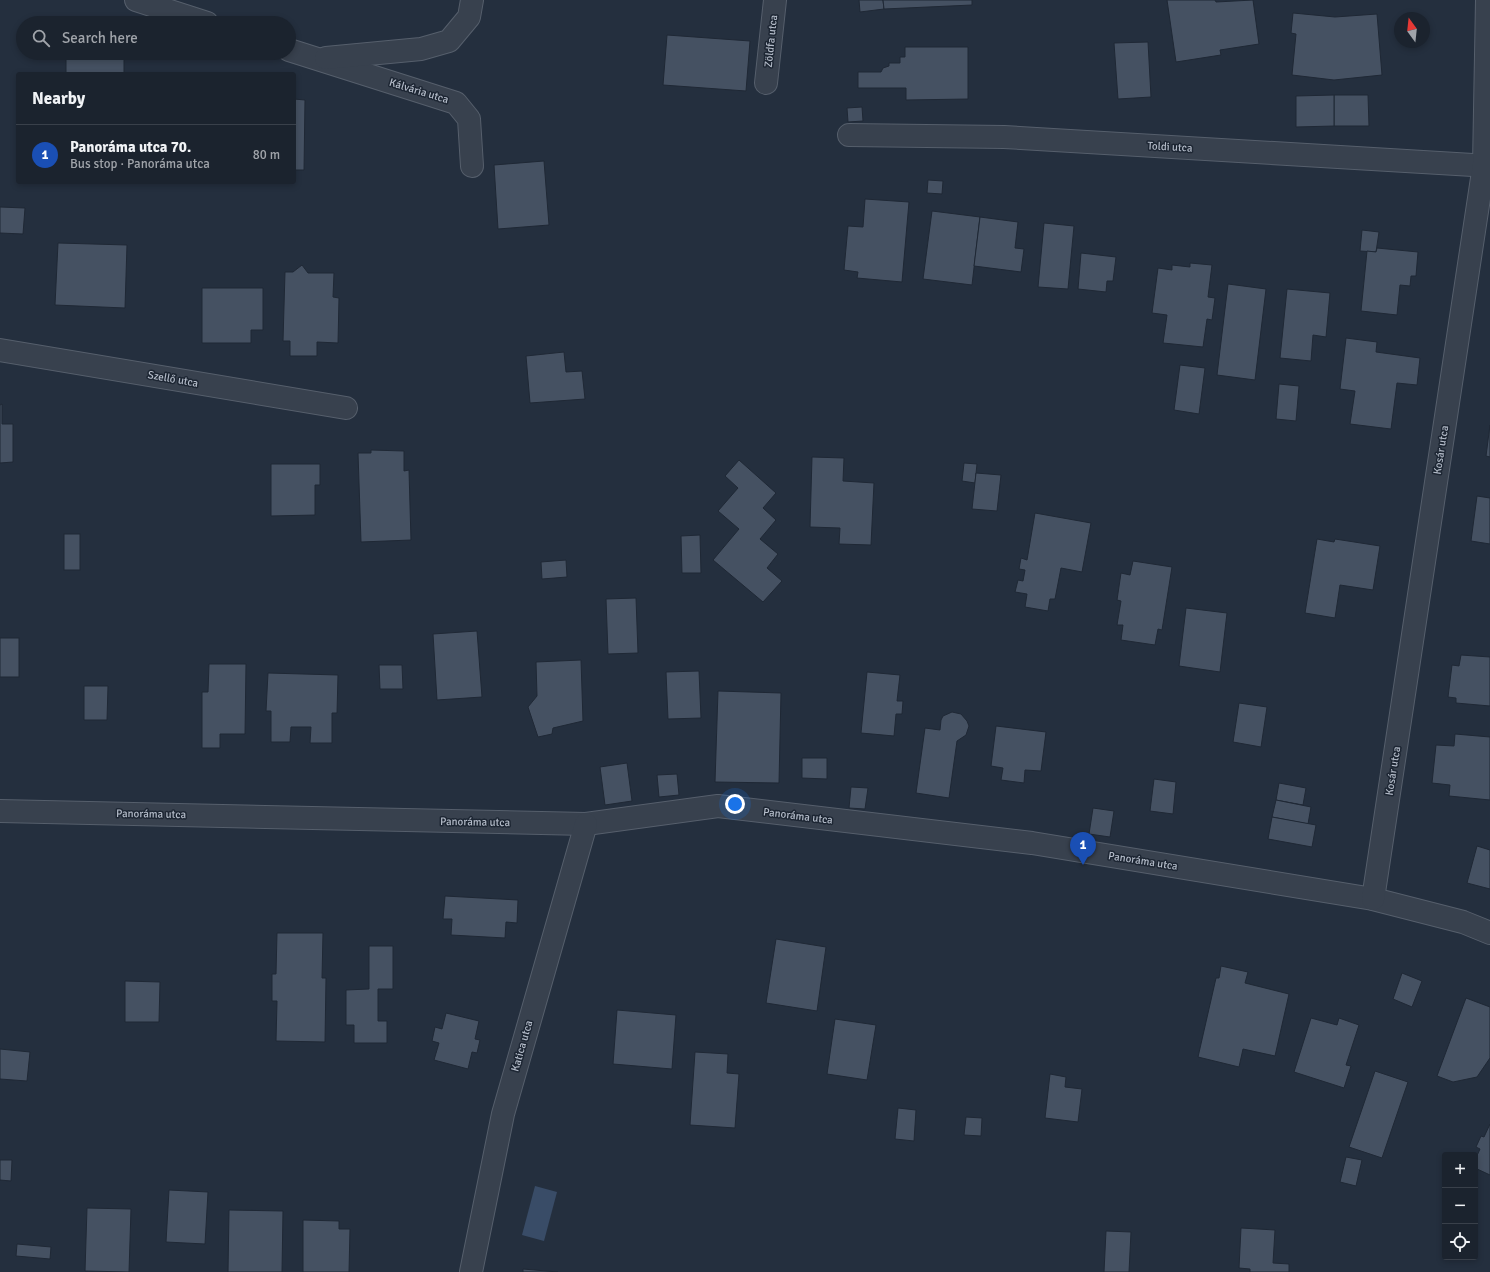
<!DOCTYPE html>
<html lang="en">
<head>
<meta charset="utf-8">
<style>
	body { margin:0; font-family:Signika,sans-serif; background:#282f3a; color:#f1f3f6 }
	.controls { position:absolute; right:12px; bottom:12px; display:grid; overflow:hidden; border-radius:4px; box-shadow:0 2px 6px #0003 }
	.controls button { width:36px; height:36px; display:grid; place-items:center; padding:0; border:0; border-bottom:1px solid #39404a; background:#1b232e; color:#f1f3f6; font:20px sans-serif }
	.compass { position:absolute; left:1394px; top:12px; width:36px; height:36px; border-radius:50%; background:#1b232e; box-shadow:0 2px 6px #0003; rotate:345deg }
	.you { position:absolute; left:735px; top:804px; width:14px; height:14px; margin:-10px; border:3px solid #fff; border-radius:50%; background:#1a73e8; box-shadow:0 0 0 6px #1a73e833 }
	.badge { display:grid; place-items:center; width:26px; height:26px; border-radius:50%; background:#2563eb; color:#fff; font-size:13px; font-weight:700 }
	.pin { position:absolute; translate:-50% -33px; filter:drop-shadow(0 1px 2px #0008) }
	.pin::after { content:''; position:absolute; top:21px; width:14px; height:12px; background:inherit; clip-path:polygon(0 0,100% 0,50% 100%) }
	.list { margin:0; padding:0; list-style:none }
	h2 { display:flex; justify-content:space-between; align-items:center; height:52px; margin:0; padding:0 16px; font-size:17px }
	h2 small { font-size:13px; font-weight:400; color:#a0a4aa }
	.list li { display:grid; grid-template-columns:26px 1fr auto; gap:12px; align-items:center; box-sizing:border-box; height:60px; padding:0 16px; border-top:1px solid #39404a }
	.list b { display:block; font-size:15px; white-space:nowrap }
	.list p { margin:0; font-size:13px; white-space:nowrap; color:#a0a4aa }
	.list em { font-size:13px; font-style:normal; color:#a0a4aa }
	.icon { flex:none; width:22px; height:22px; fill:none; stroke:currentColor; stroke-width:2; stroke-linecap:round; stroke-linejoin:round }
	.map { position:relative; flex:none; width:1490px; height:1272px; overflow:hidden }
	.search { position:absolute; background:#1b232e; box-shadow:0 2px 6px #0003; left:16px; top:16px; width:280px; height:44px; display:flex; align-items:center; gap:10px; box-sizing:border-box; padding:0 14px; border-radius:22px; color:#a0a4aa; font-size:15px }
	.panel { position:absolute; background:#1b232e; box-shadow:0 2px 6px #0003; left:16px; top:72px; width:280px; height:112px; border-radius:4px }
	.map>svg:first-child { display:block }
</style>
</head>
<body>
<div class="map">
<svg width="1490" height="1272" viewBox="0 0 1490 1272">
	<rect width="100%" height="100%" fill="#242f3e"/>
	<!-- water -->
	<path fill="#394c67" d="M535,1186L557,1192L544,1241L522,1235Z"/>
	<!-- building -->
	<g fill="#455162" stroke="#1f2835">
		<path d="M859,0H883L884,9L860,12Z"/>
		<path d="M883,0H972V5L884,9Z"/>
		<path d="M1167,0H1215L1216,2L1253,0L1259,44L1220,50L1221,55L1176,62Z"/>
		<path d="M1293,13L1335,17L1377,14L1382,75L1334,80L1292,75L1296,34L1291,33Z"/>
		<path d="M667,35L750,41L746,91L663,85Z"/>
		<path d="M1148,42L1151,97L1118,99L1114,43Z"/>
		<path d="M905,47H968V99L906,100V88H858V72H881L883,68L889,66V63H900V57H905Z"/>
		<rect x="66" y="53" width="58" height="21"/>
		<path d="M1334,95H1368L1369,126H1334Z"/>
		<path d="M1334,95V126L1296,127V96Z"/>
		<path d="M294,99L305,100L304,170H294Z"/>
		<path d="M862,107L863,121L848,122L847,108Z"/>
		<path d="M544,161L549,225L498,229L494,165Z"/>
		<path d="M928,180L943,181L942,194L927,193Z"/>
		<path d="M865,199L909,202L902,282L857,278L858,272L844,270L848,226L863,227Z"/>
		<path d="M0,207L25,208L23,234L0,233Z"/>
		<path d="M932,211L980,217L972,285L923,279Z"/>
		<path d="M980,217L1018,222L1015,248L1024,249L1021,272L974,266Z"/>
		<path d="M1044,223L1074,226L1068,289L1038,287Z"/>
		<path d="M1362,230L1379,232L1376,252L1360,251Z"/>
		<path d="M58,243L127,245L125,308L55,305Z"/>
		<path d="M1377,248L1418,252L1416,276H1411L1410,286L1400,285L1397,315L1361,311L1367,251L1376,252Z"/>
		<path d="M1081,253L1116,257L1113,281H1107L1106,292L1078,289Z"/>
		<path d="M1190,263L1212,265L1208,297L1215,298L1212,320L1207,319L1203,347L1163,343L1167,315L1152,313L1158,268L1172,270V265L1190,267Z"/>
		<path d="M302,265L308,273H334L333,297L339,298L338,343L317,342V356H290V341H283L285,272H293Z"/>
		<path d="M1228,284L1266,289L1255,380L1217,375Z"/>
		<path d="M202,288H263V330H251V343H202Z"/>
		<path d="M1287,289L1330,293L1326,337L1313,335L1311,361L1280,358Z"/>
		<path d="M1346,338L1377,342L1376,352L1420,358L1417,385L1397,383L1391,429L1350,424L1355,391L1340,389Z"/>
		<path d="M564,352L566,372L582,371L585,399L530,403L526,356Z"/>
		<path d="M1180,365L1205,368L1199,414L1174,410Z"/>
		<path d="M1279,384L1299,386L1296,421L1276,419Z"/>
		<path d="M2,404V424H13V462L0,463V405Z"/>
		<path d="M1490,425V457L1486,456Z"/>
		<path d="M371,450L404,451V471L409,470L411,540L361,542L358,453H371Z"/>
		<path d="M812,457L844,458L843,481L874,483L871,545L839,544L840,528L810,527Z"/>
		<path d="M739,460L776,493L763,508L776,520L760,539L778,554L767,568L782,581L763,602L713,560L739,529L718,511L738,488L725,476Z"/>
		<path d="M964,463L977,464L975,483L962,481Z"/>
		<path d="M271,464H320V485H315V515L271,516Z"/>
		<path d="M976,473L1001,475L997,511L972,509Z"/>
		<path d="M1477,496L1490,498V544L1471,541Z"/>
		<path d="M1035,513L1091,523L1082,572L1061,568L1055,599H1050L1048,611L1025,607L1027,594L1015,592L1018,580L1023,581L1025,570L1019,569L1021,558L1027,560Z"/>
		<rect x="64" y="534" width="16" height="36"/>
		<path d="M700,535L701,573H682L681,536Z"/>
		<path d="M1317,539L1334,542L1335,539L1380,546L1373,590L1340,585L1335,618L1305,613Z"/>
		<path d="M566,560L567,577L542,579L541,562Z"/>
		<path d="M1133,561L1172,567L1162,630L1158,629L1155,645L1121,640L1123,625H1117L1121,601L1117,600L1121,573L1130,575Z"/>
		<path d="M636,598L638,653L608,654L606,599Z"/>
		<path d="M1186,608L1227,613L1220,672L1179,666Z"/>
		<path d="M477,631L482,697L437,700L433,634Z"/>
		<rect x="0" y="638" width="19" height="39"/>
		<path d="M1461,655L1490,657V706L1456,703V698L1448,697L1452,665L1459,666Z"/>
		<path d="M581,660L583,721L553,728L552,734L538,737L528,707L537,696L536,662Z"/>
		<path d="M209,664H246L245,734H220V748H202V692H208Z"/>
		<path d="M379,665H402L403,689H380Z"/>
		<path d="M699,671L701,718L668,719L666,672Z"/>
		<path d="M867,672L900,675L897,701H903L902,714H896L894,736L861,733Z"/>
		<path d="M268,673L338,675L337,713H332V743H310L311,727H291L290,742H271V711H266Z"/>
		<path d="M84,686H108L107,720H84Z"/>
		<path d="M718,691L781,693L779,783L715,782Z"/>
		<path d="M1239,703L1267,707L1261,747L1233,742Z"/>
		<path d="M952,712L961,714L967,721L969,726L966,735L957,741L949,798L916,793L925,728L940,730L941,720L943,716Z"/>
		<path d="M996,726L1046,732L1041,771L1025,770L1024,783L1001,780L1003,768L991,766Z"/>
		<path d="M1455,734L1490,737V800L1449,796L1450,785L1432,783L1436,745L1454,746Z"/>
		<path d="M802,758H827V779L802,778Z"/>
		<path d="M627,763L632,801L605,805L600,767Z"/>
		<path d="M677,774L679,795L659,797L657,775Z"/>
		<path d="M1154,779L1176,782L1173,814L1150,811Z"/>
		<path d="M1279,783L1306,788L1303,805L1276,800Z"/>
		<path d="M851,787L868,788L865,809L849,808Z"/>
		<path d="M1276,800L1311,807L1308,824L1272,817Z"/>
		<path d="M1093,808L1114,811L1110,837L1089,834Z"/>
		<path d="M1272,817L1316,825L1312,847L1268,839Z"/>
		<path d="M1477,846L1490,850V889L1467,883Z"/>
		<path d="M445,896L518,900L517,923L506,922L505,938L451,935L452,919H443Z"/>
		<path d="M277,933H323L322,978H326L325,1042L276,1041L277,1001H272V974H276Z"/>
		<path d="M776,939L826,947L817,1011L766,1003Z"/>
		<path d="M369,946H393V989H378V1021H387V1043H354V1025H346V990L369,989Z"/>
		<path d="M1221,966L1248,972L1245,983L1289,994L1275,1056L1243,1049L1239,1067L1198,1057L1216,978H1219Z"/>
		<path d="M1402,973L1422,981L1412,1007L1393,999Z"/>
		<path d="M125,981L160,982L159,1022H125Z"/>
		<path d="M1466,998L1490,1007V1058L1477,1077L1453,1082L1437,1076Z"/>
		<path d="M617,1010L676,1015L672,1069L613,1064Z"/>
		<path d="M446,1013L479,1021L475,1039L480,1040L477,1053L472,1052L468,1069L434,1060L439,1043L432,1041L435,1027L442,1029Z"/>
		<path d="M1311,1018L1337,1025L1339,1018L1359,1025L1346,1065L1351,1066L1344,1088L1294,1072Z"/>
		<path d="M835,1019L876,1025L867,1080L827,1074Z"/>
		<path d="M0,1049L30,1052L27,1081L0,1079Z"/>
		<path d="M695,1052L728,1054L727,1073L739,1074L735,1128L690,1125Z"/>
		<path d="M1375,1071L1408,1082L1382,1158L1349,1147Z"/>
		<path d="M1050,1074L1066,1077L1065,1087L1082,1089L1078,1122L1045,1118Z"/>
		<path d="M898,1108L916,1110L914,1141L895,1139Z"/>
		<path d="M966,1117L982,1118L981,1136L964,1135Z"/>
		<path d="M1490,1124V1175L1475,1168V1160L1480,1149L1476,1147L1481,1136L1484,1137Z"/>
		<path d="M1346,1157L1362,1160L1356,1186L1340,1182Z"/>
		<path d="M0,1160H12L11,1181L0,1180Z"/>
		<path d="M169,1190L208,1192L205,1244L166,1242Z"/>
		<path d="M87,1208L131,1209L129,1272L85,1271Z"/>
		<path d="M229,1210L283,1211L282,1272H228Z"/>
		<path d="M303,1220L339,1221V1229H350L349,1272H303Z"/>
		<path d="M1241,1228L1275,1230L1273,1263L1289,1264V1272H1250V1269L1239,1268Z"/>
		<path d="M1106,1231L1131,1232L1129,1272H1104Z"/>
		<path d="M17,1244L51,1247L50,1259L16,1256Z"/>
		<path d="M523,1269L558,1272H523Z"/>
	</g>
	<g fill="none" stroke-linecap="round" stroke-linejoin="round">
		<defs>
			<g id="street">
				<path d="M136,0L207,23"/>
				<path d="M289,50L456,103L469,119L472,166"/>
				<path d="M326,58L421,49L449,41L469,17L472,0"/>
				<path d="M766,83L775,0"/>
				<path d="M849,135L1004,137L1490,166"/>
				<path d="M0,350L346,408"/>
				<path d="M0,811L586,824L718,806L1032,843L1373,899L1463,922L1490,933"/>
				<path d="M1373,899L1484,165L1487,0"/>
				<path d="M471,1272L503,1114L586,824"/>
			</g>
		</defs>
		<!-- street casing -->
		<use href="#street" stroke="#565f6c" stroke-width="24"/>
		<!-- street -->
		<use href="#street" stroke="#38414e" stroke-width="22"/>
	</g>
	<g text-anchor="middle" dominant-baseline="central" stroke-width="3" stroke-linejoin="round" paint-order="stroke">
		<!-- street labels -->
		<g font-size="11" fill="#b4bcc9" stroke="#1d2633">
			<text transform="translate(771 41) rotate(-84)">Zöldfa utca</text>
			<text transform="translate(419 91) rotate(17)">Kálvária utca</text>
			<text transform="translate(1170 147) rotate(3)">Toldi utca</text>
			<text transform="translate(173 379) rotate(10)">Szellő utca</text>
			<text transform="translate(1441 450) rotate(-81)">Kosár utca</text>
			<text transform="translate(1393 771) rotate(-81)">Kosár utca</text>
			<text transform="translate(151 814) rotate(1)">Panoráma utca</text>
			<text transform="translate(798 816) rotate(7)">Panoráma utca</text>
			<text transform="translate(475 822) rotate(1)">Panoráma utca</text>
			<text transform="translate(1143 861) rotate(9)">Panoráma utca</text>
			<text transform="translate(522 1046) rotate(-74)">Katica utca</text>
		</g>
	</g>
</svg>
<div class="controls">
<button>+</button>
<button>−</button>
<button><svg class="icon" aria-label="locate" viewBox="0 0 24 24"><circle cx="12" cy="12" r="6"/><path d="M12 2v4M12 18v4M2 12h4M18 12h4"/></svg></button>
</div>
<svg class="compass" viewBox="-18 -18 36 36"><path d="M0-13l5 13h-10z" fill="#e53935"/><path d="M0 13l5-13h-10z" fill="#a0a4aa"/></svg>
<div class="you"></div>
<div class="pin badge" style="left:1083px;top:865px;background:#1a4fb4">1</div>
<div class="search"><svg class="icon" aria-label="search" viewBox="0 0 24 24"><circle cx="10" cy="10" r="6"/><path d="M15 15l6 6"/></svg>Search here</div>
<section class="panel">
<h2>Nearby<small></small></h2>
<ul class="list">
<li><span class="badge" style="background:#1a4fb4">1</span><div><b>Panoráma utca 70.</b><p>Bus stop · Panoráma utca</p></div><em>80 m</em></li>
</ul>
</section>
</div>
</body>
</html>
